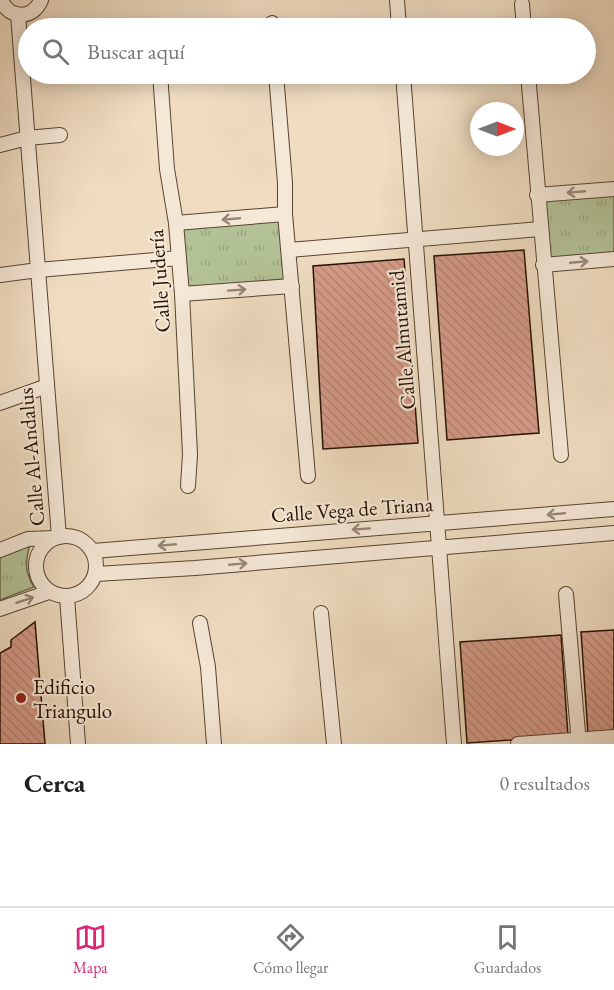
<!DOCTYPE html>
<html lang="es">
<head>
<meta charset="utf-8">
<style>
	body { margin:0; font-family:"EB Garamond",serif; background:#f2f2f2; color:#222 }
	.compass { position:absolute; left:470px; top:102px; width:54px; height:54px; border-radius:50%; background:#fff; box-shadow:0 3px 15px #0003; rotate:90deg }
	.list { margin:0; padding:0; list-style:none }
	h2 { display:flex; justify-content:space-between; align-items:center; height:78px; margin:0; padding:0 24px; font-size:26px }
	h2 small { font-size:20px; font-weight:400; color:#767676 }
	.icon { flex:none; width:33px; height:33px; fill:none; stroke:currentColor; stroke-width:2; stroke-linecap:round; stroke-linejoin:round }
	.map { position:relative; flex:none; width:614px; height:744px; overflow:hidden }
	.search { position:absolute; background:#fff; box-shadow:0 3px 15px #0003; left:18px; right:18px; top:18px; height:66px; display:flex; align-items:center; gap:15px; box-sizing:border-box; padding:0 21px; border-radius:33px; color:#767676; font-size:22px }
	.sheet { height:162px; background:#fff }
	nav { display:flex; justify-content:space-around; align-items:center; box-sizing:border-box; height:84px; border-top:2px solid #e0e0e0; background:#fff; font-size:16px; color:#767676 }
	nav a { display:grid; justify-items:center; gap:3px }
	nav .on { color:#db2777 }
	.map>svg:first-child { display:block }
</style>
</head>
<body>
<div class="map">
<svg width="614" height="744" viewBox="0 0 614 744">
	<defs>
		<pattern id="park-tufts" width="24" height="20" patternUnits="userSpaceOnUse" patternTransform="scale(1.5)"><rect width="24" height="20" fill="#b3c297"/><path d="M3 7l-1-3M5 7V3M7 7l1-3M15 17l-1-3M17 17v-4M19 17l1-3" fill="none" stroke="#9aa680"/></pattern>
		<pattern id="building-back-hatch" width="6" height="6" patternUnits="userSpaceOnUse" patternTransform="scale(1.5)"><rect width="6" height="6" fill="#d59b89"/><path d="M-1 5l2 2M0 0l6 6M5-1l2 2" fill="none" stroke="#b78474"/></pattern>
	</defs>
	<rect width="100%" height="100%" fill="#efdcc1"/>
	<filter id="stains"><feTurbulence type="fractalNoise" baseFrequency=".00333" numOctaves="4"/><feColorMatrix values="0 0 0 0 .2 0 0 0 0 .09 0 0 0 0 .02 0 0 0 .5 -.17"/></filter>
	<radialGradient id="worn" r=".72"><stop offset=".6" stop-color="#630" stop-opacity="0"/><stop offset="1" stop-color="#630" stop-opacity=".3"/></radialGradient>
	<!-- park -->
	<g fill="url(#park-tufts)" stroke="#6c6a4c" stroke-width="1.5">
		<path d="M614,193V254L547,260L541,200Z"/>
		<path d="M281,219L287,279L185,288L180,228Z"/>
		<path d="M30,545C25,561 25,573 34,587L0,600V557Z"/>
	</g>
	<!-- building -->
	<g fill="url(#building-back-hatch)" stroke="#261100" stroke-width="1.5">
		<path d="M524,250L539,433L447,440L434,256Z"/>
		<path d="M404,259L418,443L323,449L313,266Z"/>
		<path d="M35,622L45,744H0V653L11,647V640Z"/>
		<path d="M614,630V733L588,734L581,632Z"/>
		<path d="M561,635L568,736L467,743L460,642Z"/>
	</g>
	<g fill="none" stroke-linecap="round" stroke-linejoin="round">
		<defs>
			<g id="street">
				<path d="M1,0C9,19 33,20 41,0"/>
				<path d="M397,0L399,28"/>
				<path d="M522,4L524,28"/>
				<path d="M18,15L59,537"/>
				<path d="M272,23L273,28"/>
				<path d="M160,74L167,169L176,223L182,294L190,454L188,486"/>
				<path d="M276,74L285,183V214L308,476"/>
				<path d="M403,74L454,744"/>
				<path d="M528,74L561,455"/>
				<path d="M0,145L27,138L60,135"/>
				<path d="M537,195L614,189"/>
				<path d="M176,223L285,214"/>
				<path d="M289,250L540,229"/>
				<path d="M543,265L614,259"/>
				<path d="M0,275L38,270L179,258"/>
				<path d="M182,294L292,286"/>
				<path d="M0,403L47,386"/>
				<circle cx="66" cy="566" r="30"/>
				<path d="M0,550L28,539L55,538"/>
				<path d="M93,551L614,509"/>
				<path d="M96,574L195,568L614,533"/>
				<path d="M566,594L579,744"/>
				<path d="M67,597L78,744"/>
				<path d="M0,609L49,592"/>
				<path d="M321,613L334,744"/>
				<path d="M200,623L208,667L214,744"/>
				<path d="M518,744L614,737"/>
			</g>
		</defs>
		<!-- street casing -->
		<use href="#street" stroke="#584430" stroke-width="16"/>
		<!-- street -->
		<use href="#street" stroke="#f5e8d7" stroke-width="14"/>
	</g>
	<!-- one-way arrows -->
	<defs><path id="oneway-shaft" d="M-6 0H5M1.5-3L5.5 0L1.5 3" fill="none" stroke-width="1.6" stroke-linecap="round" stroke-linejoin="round" transform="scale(1.5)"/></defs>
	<g stroke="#988776">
		<use href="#oneway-shaft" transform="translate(576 192) rotate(175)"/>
		<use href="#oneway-shaft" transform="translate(231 219) rotate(175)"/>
		<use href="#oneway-shaft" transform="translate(579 262) rotate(-5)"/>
		<use href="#oneway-shaft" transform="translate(237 290) rotate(-4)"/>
		<use href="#oneway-shaft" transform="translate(556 514) rotate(175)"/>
		<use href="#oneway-shaft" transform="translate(361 529) rotate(176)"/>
		<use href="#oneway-shaft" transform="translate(167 545) rotate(175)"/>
		<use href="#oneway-shaft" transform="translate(238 564) rotate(-5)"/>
		<use href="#oneway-shaft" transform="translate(25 600) rotate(-19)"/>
	</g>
	<!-- markers -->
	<circle fill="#8f2418" stroke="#f5e8d7" stroke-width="2" cx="21" cy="698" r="6"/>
	<g text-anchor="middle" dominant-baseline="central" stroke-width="4.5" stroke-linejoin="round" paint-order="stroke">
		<!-- street labels -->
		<g font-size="21" fill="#261100" stroke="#f5e8d7">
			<text transform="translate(159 281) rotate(-94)">Calle Judería</text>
			<text transform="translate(402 340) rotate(-95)">Calle Almutamid</text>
			<text transform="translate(31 457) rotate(-95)">Calle Al-Andalus</text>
			<text transform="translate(352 509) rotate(-4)">Calle Vega de Triana</text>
		</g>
		<!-- poi labels -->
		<g font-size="21" fill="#261100" stroke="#f5e8d7" text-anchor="start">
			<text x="33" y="686">Edificio<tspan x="33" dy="24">Triangulo</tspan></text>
		</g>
	</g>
	<rect width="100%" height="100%" filter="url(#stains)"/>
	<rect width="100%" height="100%" fill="url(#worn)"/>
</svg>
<svg class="compass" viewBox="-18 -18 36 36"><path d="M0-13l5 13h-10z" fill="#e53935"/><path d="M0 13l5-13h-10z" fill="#767676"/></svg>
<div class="search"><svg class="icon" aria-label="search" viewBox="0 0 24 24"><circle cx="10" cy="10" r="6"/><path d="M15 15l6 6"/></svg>Buscar aquí</div>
</div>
<section class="sheet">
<h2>Cerca<small>0 resultados</small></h2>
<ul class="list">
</ul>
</section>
<nav>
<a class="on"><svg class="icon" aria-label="map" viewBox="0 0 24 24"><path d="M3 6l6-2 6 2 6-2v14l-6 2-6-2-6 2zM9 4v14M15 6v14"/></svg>Mapa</a>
<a><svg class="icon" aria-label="directions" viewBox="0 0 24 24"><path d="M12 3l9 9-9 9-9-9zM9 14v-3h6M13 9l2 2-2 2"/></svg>Cómo llegar</a>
<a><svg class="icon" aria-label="saved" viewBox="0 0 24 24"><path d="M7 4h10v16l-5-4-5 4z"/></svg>Guardados</a>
</nav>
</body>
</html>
